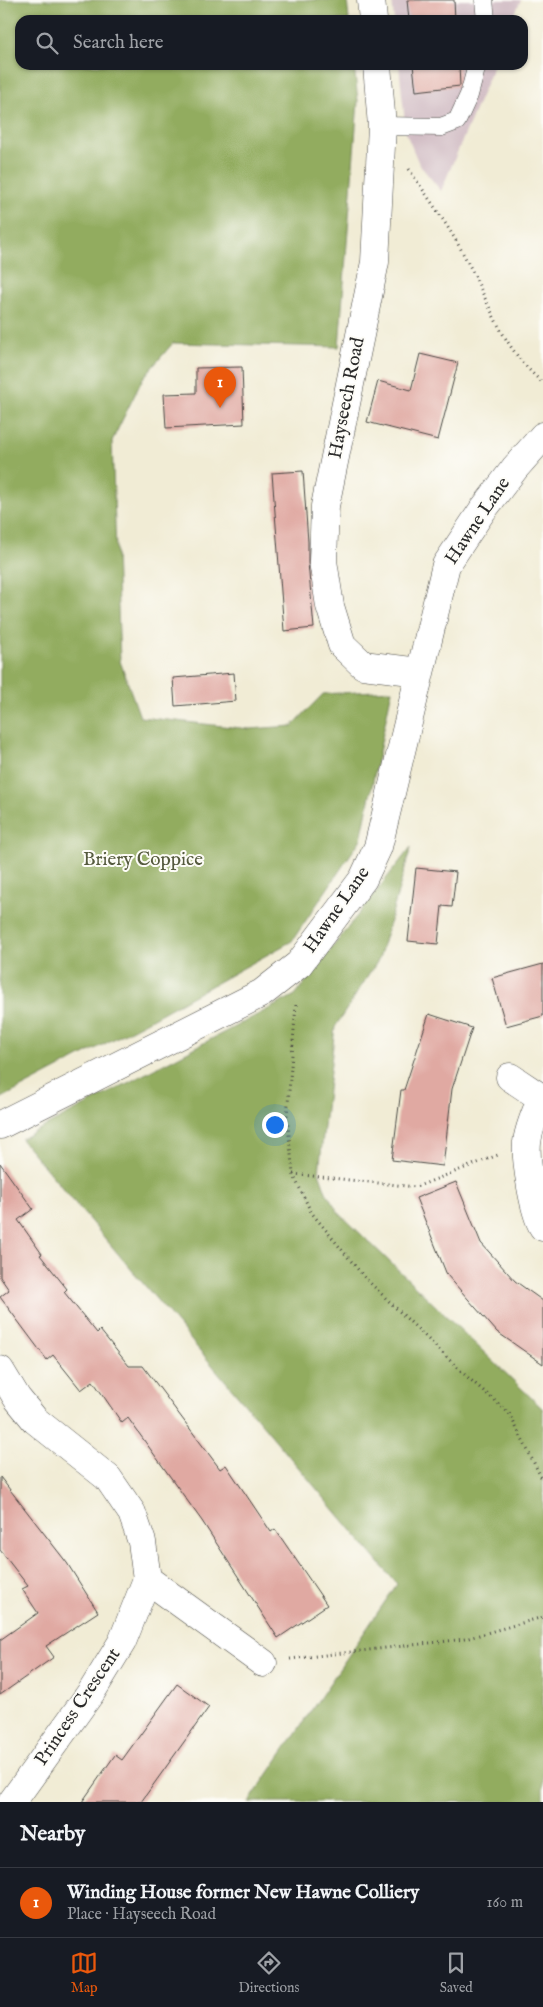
<!DOCTYPE html>
<html lang="en">
<head>
<meta charset="utf-8">
<style>
	body { margin:0; font-family:"IM FELL English",serif; background:#242831; color:#f1f3f6 }
	.you { position:absolute; left:274px; top:1124px; width:18px; height:18px; margin:-12px; border:4px solid #fff; border-radius:50%; background:#1a73e8; box-shadow:0 0 0 8px #1a73e833 }
	.badge { display:grid; place-items:center; width:32px; height:32px; border-radius:50%; background:#ea580c; color:#fff; font-size:16px; font-weight:700 }
	.pin { position:absolute; translate:-50% -41px; filter:drop-shadow(0 1px 2px #0008) }
	.pin::after { content:''; position:absolute; top:26px; width:18px; height:15px; background:inherit; clip-path:polygon(0 0,100% 0,50% 100%) }
	.list { margin:0; padding:0; list-style:none }
	h2 { display:flex; justify-content:space-between; align-items:center; height:65px; margin:0; padding:0 20px; font-size:21px }
	h2 small { font-size:16px; font-weight:400; color:#9ea1a6 }
	.list li { display:grid; grid-template-columns:32px 1fr auto; gap:15px; align-items:center; box-sizing:border-box; height:70px; padding:0 20px; border-top:1px solid #363941 }
	.list b { display:block; font-size:19px; white-space:nowrap }
	.list p { margin:0; font-size:16px; white-space:nowrap; color:#9ea1a6 }
	.list em { font-size:16px; font-style:normal; color:#9ea1a6 }
	.icon { flex:none; width:28px; height:28px; fill:none; stroke:currentColor; stroke-width:2; stroke-linecap:round; stroke-linejoin:round }
	.map { position:relative; flex:none; width:543px; height:1802px; overflow:hidden }
	.search { position:absolute; background:#171b24; box-shadow:0 1px 4px #0004; left:15px; right:15px; top:15px; height:55px; display:flex; align-items:center; gap:12px; box-sizing:border-box; padding:0 18px; border-radius:15px; color:#9ea1a6; font-size:19px }
	.sheet { height:135px; background:#171b24 }
	nav { display:flex; justify-content:space-around; align-items:center; box-sizing:border-box; height:70px; border-top:1px solid #363941; background:#171b24; font-size:14px; color:#9ea1a6 }
	nav a { display:grid; justify-items:center; gap:2px }
	nav .on { color:#ea580c }
	.map>svg:first-child { display:block }
</style>
</head>
<body>
<div class="map">
<svg width="543" height="1802" viewBox="0 0 543 1802">
	<rect width="100%" height="100%" fill="#fdfcf7"/>
	<filter id="ink" filterUnits="userSpaceOnUse"><feTurbulence type="fractalNoise" baseFrequency=".02" numOctaves="2"/><feDisplacementMap in="SourceGraphic" scale="10" xChannelSelector="R" yChannelSelector="G"/><feConvolveMatrix kernelMatrix="1 2 1 2 8 2 1 2 1" color-interpolation-filters="sRGB"/></filter>
	<filter id="wash" filterUnits="userSpaceOnUse"><feTurbulence type="fractalNoise" baseFrequency=".0096" numOctaves="4" result="noise"/><feDisplacementMap in="SourceGraphic" scale="20" xChannelSelector="R" yChannelSelector="G"/><feGaussianBlur stdDeviation="1.12" result="paint"/><feColorMatrix in="noise" values="0 0 0 0 0 0 0 0 0 0 0 0 0 0 0 0 0 1.4 0 .05"/><feComposite in="paint" operator="in"/></filter>
	<g filter="url(#wash)">
		<rect width="100%" height="100%" fill="#f1ecd5"/>
		<!-- industrial -->
		<g fill="#d2bdc5">
			<path d="M392,0H521L512,20H394Z"/>
			<path d="M399,65H494L441,191L419,164L406,133Z"/>
		</g>
		<!-- forest -->
		<g fill="#92ac5f" stroke="#5e6c45">
			<path d="M0,0H347L349,20H20V65H354L358,101L339,347L173,343L143,378L112,441L120,661L140,717L250,729L292,726L323,694L392,690L361,839L292,941L146,1022L0,1099Z"/>
			<path d="M411,847L379,959L335,1027L319,1172L326,1192L339,1213L543,1409V1802H249L397,1584L21,1139L295,995Z"/>
		</g>
		<g id="blocks">
			<!-- building -->
			<g fill="#e0a9a2">
				<path d="M407,0H454L455,20H409Z"/>
				<path d="M413,65H459L460,86L416,91Z"/>
				<path d="M420,354L458,363L438,440L367,422L378,381L411,390Z"/>
				<path d="M242,367L244,424L166,428L164,394L196,393V368Z"/>
				<path d="M303,471L308,542V563L314,628L284,631L272,473Z"/>
				<path d="M234,673L236,701L175,706L173,678Z"/>
				<path d="M416,868L456,872L452,907L442,906L438,944L408,941Z"/>
				<path d="M543,964V1016L506,1026L492,978Z"/>
				<path d="M429,1014L472,1028L452,1089L443,1166L392,1160L401,1090H404Z"/>
				<path d="M0,1163L33,1209L18,1220L42,1254L40,1255L67,1289L64,1292L97,1333L100,1330L129,1366H143L220,1469L226,1465L271,1532L275,1529L327,1605L278,1638L202,1521L128,1418L122,1423L93,1381L81,1390L53,1355L47,1360L0,1297L9,1290L0,1277Z"/>
				<path d="M456,1182L481,1243L515,1281L543,1301V1364L497,1332L447,1275L416,1198Z"/>
				<path d="M0,1477L67,1563L98,1612L46,1646L54,1657L0,1695V1640L38,1613L22,1589L28,1586L0,1550Z"/>
				<path d="M177,1684L209,1707L141,1802H82L115,1755L122,1760Z"/>
			</g>
		</g>
	</g>
	<g filter="url(#ink)">
		<use href="#blocks" fill-opacity="0" stroke="#494844" stroke-width="1"/>
		<g fill="none" stroke-linecap="round" stroke-linejoin="round">
			<defs>
				<g id="service">
					<path d="M484,0L486,20"/>
					<path d="M382,126L441,127L457,121L469,95L477,65"/>
				</g>
				<g id="minor">
					<path d="M510,1077L543,1099"/>
					<path d="M541,1099C536,1113 528,1129 527,1143C525,1160 534,1213 543,1227"/>
					<path d="M0,1125L262,993L299,964L363,879L378,847L446,565L482,511L515,468L543,436"/>
					<path d="M0,1370L17,1398L35,1420L108,1478L132,1513L142,1542L147,1579L122,1642L92,1691L12,1802"/>
					<path d="M147,1579L263,1663"/>
				</g>
				<g id="tertiary">
					<path d="M371,0L373,20"/>
					<path d="M377,65L382,126L375,262L325,506L323,561L330,606L342,645L363,665L419,672"/>
				</g>
			</defs>
			<!-- service casing -->
			<use href="#service" stroke="#494844" stroke-width="19"/>
			<!-- minor casing -->
			<use href="#minor" stroke="#494844" stroke-width="29"/>
			<!-- tertiary casing -->
			<use href="#tertiary" stroke="#494844" stroke-width="29"/>
			<!-- path -->
			<g stroke="#494844" stroke-width="3" stroke-dasharray="1 4" stroke-linecap="butt">
				<path d="M409,169C428,198 449,226 465,257C490,304 501,347 543,383"/>
				<path d="M296,1005L287,1116L293,1174L311,1212L365,1278L464,1374L509,1413L543,1481"/>
				<path d="M293,1174L416,1187L498,1155"/>
				<path d="M290,1659L465,1639L543,1617"/>
			</g>
			<!-- service -->
			<use href="#service" stroke="#fff" stroke-width="18"/>
			<!-- minor -->
			<use href="#minor" stroke="#fff" stroke-width="28"/>
			<!-- tertiary -->
			<use href="#tertiary" stroke="#fff" stroke-width="28"/>
		</g>
	</g>
	<g text-anchor="middle" dominant-baseline="central" stroke-width="4" stroke-linejoin="round" paint-order="stroke">
		<!-- street labels -->
		<g font-size="19" fill="#2b2b2b" stroke="#fdfcf7">
			<text transform="translate(347 398) rotate(-79)">Hayseech Road</text>
			<text transform="translate(478 521) rotate(-56)">Hawne Lane</text>
			<text transform="translate(337 910) rotate(-55)">Hawne Lane</text>
			<text transform="translate(78 1707) rotate(-56)">Princess Crescent</text>
		</g>
		<!-- park labels -->
		<g font-size="19" fill="#555a3e" stroke="#fdfcf7">
			<text x="143" y="860">Briery Coppice</text>
		</g>
	</g>
</svg>
<div class="you"></div>
<div class="pin badge" style="left:220px;top:408px">1</div>
<div class="search"><svg class="icon" aria-label="search" viewBox="0 0 24 24"><circle cx="10" cy="10" r="6"/><path d="M15 15l6 6"/></svg>Search here</div>
</div>
<section class="sheet">
<h2>Nearby<small></small></h2>
<ul class="list">
<li><span class="badge">1</span><div><b>Winding House former New Hawne Colliery</b><p>Place · Hayseech Road</p></div><em>160 m</em></li>
</ul>
</section>
<nav>
<a class="on"><svg class="icon" aria-label="map" viewBox="0 0 24 24"><path d="M3 6l6-2 6 2 6-2v14l-6 2-6-2-6 2zM9 4v14M15 6v14"/></svg>Map</a>
<a><svg class="icon" aria-label="directions" viewBox="0 0 24 24"><path d="M12 3l9 9-9 9-9-9zM9 14v-3h6M13 9l2 2-2 2"/></svg>Directions</a>
<a><svg class="icon" aria-label="saved" viewBox="0 0 24 24"><path d="M7 4h10v16l-5-4-5 4z"/></svg>Saved</a>
</nav>
</body>
</html>
